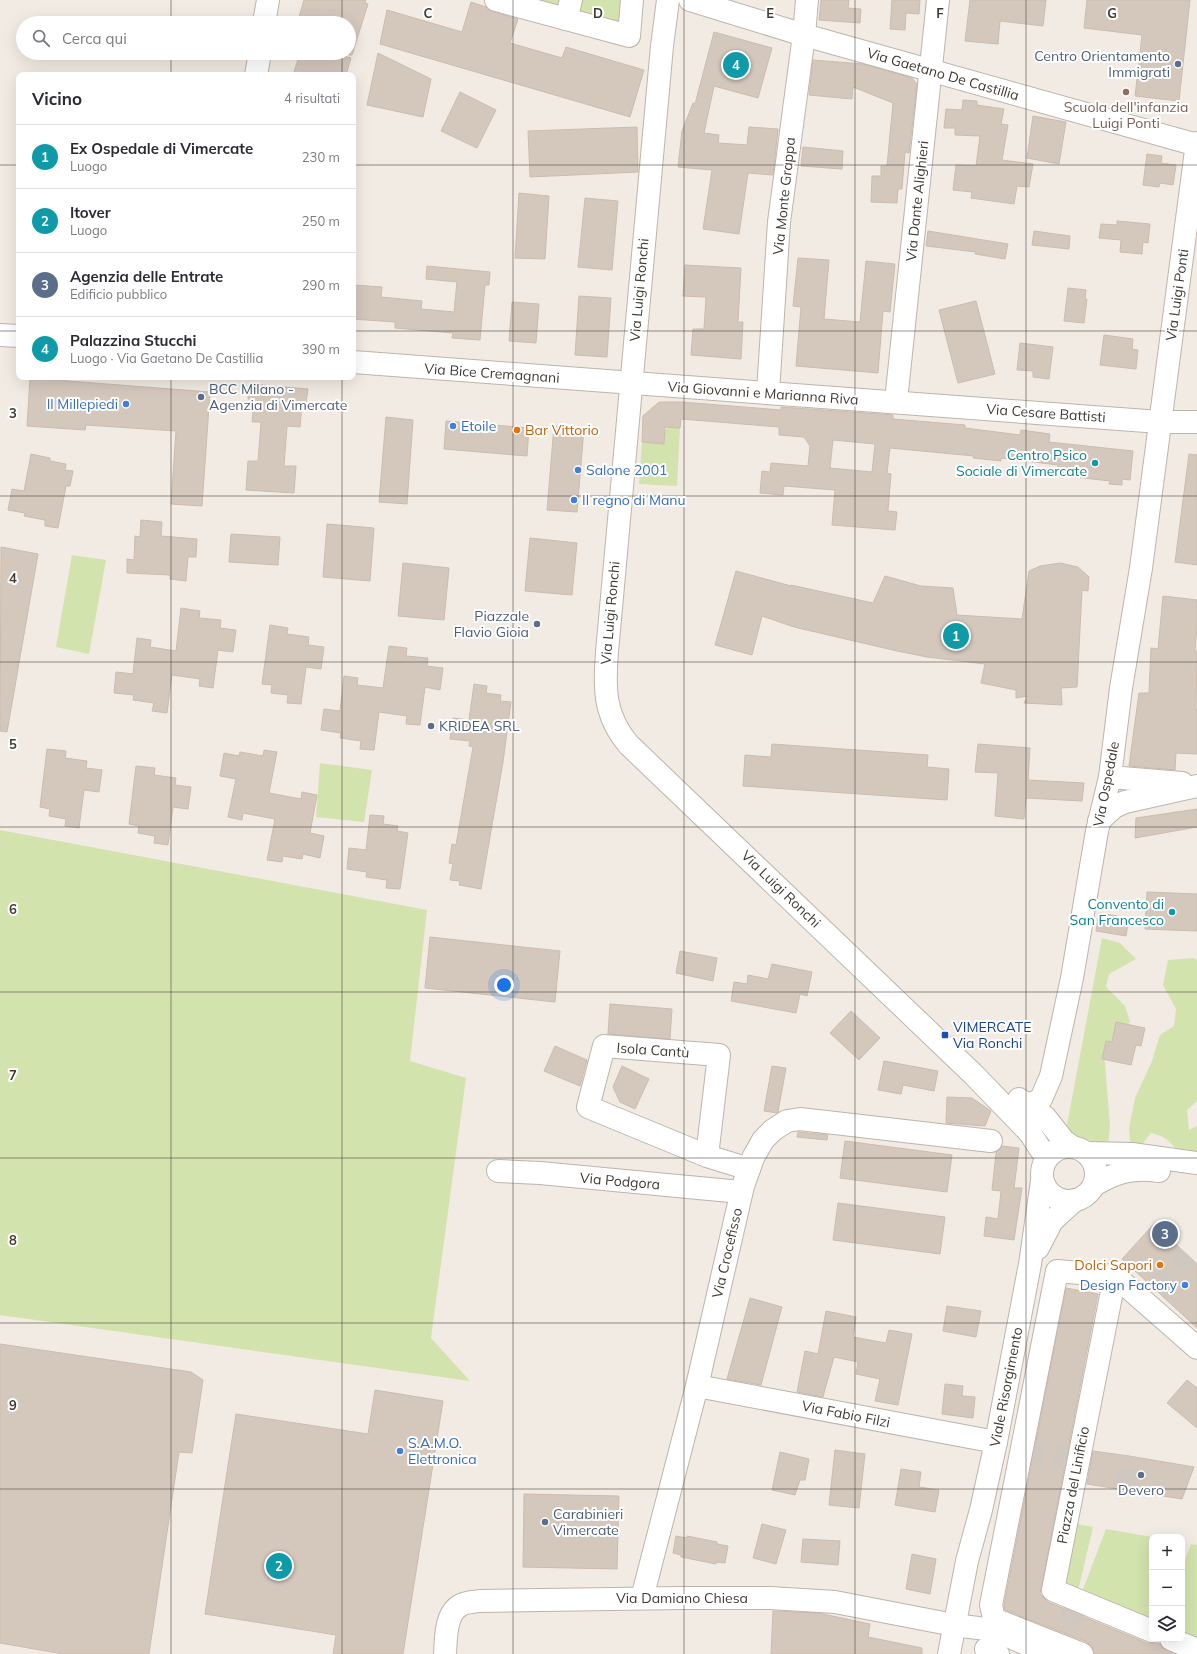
<!DOCTYPE html>
<html lang="it">
<head>
<meta charset="utf-8">
<style>
	body { margin:0; font-family:Mulish,sans-serif; background:#f7f7f7; color:#2b2b33 }
	.controls { position:absolute; right:12px; bottom:12px; display:grid; overflow:hidden; border-radius:8px; box-shadow:0 4px 16px #0002 }
	.controls button { width:36px; height:36px; display:grid; place-items:center; padding:0; border:0; border-bottom:1px solid #e1e1e2; background:#fff; color:#2b2b33; font:20px sans-serif }
	.you { position:absolute; left:504px; top:985px; width:14px; height:14px; margin:-10px; border:3px solid #fff; border-radius:50%; background:#1a73e8; box-shadow:0 0 0 6px #1a73e833 }
	.badge { display:grid; place-items:center; width:26px; height:26px; border-radius:50%; background:#ed201e; color:#fff; font-size:13px; font-weight:700 }
	.pin { position:absolute; translate:-50% -50%; border:2px solid #fff; box-shadow:0 1px 4px #0006 }
	.list { margin:0; padding:0; list-style:none }
	h2 { display:flex; justify-content:space-between; align-items:center; height:52px; margin:0; padding:0 16px; font-size:17px }
	h2 small { font-size:13px; font-weight:400; color:#7c7c81 }
	.list li { display:grid; grid-template-columns:26px 1fr auto; gap:12px; align-items:center; box-sizing:border-box; height:64px; padding:0 16px; border-top:1px solid #e1e1e2 }
	.list b { display:block; font-size:15px; white-space:nowrap }
	.list p { margin:0; font-size:13px; white-space:nowrap; color:#7c7c81 }
	.list em { font-size:13px; font-style:normal; color:#7c7c81 }
	.icon { flex:none; width:22px; height:22px; fill:none; stroke:currentColor; stroke-width:2; stroke-linecap:round; stroke-linejoin:round }
	.map { position:relative; flex:none; width:1197px; height:1654px; overflow:hidden }
	.search { position:absolute; background:#fff; box-shadow:0 4px 16px #0002; left:16px; top:16px; width:340px; height:44px; display:flex; align-items:center; gap:10px; box-sizing:border-box; padding:0 14px; border-radius:22px; color:#7c7c81; font-size:15px }
	.panel { position:absolute; background:#fff; box-shadow:0 4px 16px #0002; left:16px; top:72px; width:340px; height:308px; border-radius:8px }
	.map>svg:first-child { display:block }
</style>
</head>
<body>
<div class="map">
<svg width="1197" height="1654" viewBox="0 0 1197 1654">
	<rect width="100%" height="100%" fill="#f1ebe3"/>
	<!-- green -->
	<g fill="#d3e3ae">
		<path d="M503,0H632L629,36Z"/>
		<path d="M669,427L680,428L677,486L639,484L642,442L664,444L665,430Z"/>
		<path d="M72,555L106,560L89,654L56,647Z"/>
		<path d="M320,763L372,770L364,822L316,817Z"/>
		<path d="M0,830L427,910L410,1061L466,1078L431,1338L470,1381L0,1315Z"/>
		<path d="M1102,938L1120,943L1136,959L1109,974L1106,987L1125,1006L1130,1022L1115,1037L1104,1051L1110,1126L1108,1145L1074,1136L1067,1125Z"/>
		<path d="M1194,958L1197,960V1101L1187,1110L1189,1130L1197,1126V1160L1182,1158C1174,1145 1167,1136 1151,1133L1143,1143L1131,1149L1129,1128L1135,1098L1152,1061L1160,1035L1174,1026L1176,1009L1163,985L1168,960Z"/>
		<path d="M1072,1523L1093,1527L1078,1591L1061,1584Z"/>
		<path d="M1106,1529L1152,1537V1621L1082,1592Z"/>
		<path d="M1191,1544L1197,1545V1640L1182,1634V1568Z"/>
	</g>
	<!-- building -->
	<g fill="#d4c8bd" stroke="#ccbcad" fill-rule="evenodd">
		<path d="M304,0H366L365,3L368,4L352,55H349V23H308L298,20Z"/>
		<path d="M821,0H849L848,8L861,9L860,23L819,20Z"/>
		<path d="M892,0H920L919,14L906,13L905,30L890,29Z"/>
		<path d="M970,0H1046L1043,26L1000,21L998,44L965,41Z"/>
		<path d="M1087,0H1190L1179,101L1135,96L1142,35L1084,28Z"/>
		<path d="M471,2L486,7L493,12L518,19L510,43L562,58L566,47L644,70L630,117L380,44L387,10L462,32Z"/>
		<path d="M714,32L772,48L758,98L714,86L704,133L719,135L718,143L747,145L749,127L778,129L773,175L748,173L739,234L703,229L712,170L678,167L682,131L693,103L695,104Z"/>
		<path d="M300,53H334L351,58L346,75H293Z"/>
		<path d="M378,53L431,79L423,117L367,105Z"/>
		<path d="M813,60L863,64L912,78L917,84L909,153L905,152L902,189H898L897,203L871,202L872,176H881V166H887L893,103L853,87L852,99L809,95Z"/>
		<path d="M460,92L496,110L477,148L441,131Z"/>
		<path d="M963,100L977,101V105L1004,109L1001,124L1008,125L1002,160L1033,164L1029,187L1017,186L1014,204L971,198L972,192L953,190L956,165L976,166L980,136L955,135V128H944L946,109L962,110Z"/>
		<path d="M1033,116L1066,122L1059,164L1027,158Z"/>
		<path d="M637,127L638,172L530,177L528,131Z"/>
		<path d="M803,147L843,151L842,169L801,166Z"/>
		<path d="M1147,154L1162,156L1161,163L1176,165L1173,185L1160,183L1159,187L1143,185Z"/>
		<path d="M519,193L549,196L545,259L515,258Z"/>
		<path d="M585,198L618,201L612,270L578,267Z"/>
		<path d="M1117,221L1150,224L1148,243L1143,242L1142,254L1120,252L1121,240L1099,238L1101,224L1117,225Z"/>
		<path d="M928,231L1008,244L1005,259L975,254L976,252L926,246Z"/>
		<path d="M1034,231L1070,236L1069,249L1032,245Z"/>
		<path d="M798,258L829,260L824,319L860,322L866,261L895,264L890,312L883,311L878,373L796,366L801,307L793,306Z"/>
		<path d="M685,265L741,268L738,322H743L741,359L691,355L693,329H704L706,297L683,296Z"/>
		<path d="M427,266L490,272L489,285H485L480,340L452,338L453,333L395,328V322L353,319V285L382,287L381,297L422,301L421,309L454,312L457,282L426,279Z"/>
		<path d="M1068,288L1086,290L1085,299H1087L1084,323L1064,321Z"/>
		<path d="M579,296L611,298L607,357L575,355Z"/>
		<path d="M976,301L995,374L958,383L939,310Z"/>
		<path d="M512,302L539,304L536,343L509,341Z"/>
		<path d="M1104,335L1133,339L1132,349L1138,350L1136,369L1100,365Z"/>
		<path d="M1020,343L1053,347L1049,379L1033,377V371L1017,370Z"/>
		<path d="M30,378L210,392L202,506L171,504L176,431L86,425L85,430L27,426Z"/>
		<path d="M249,384L308,389L306,403H302L300,427L287,426L284,466H296L294,493L246,490L248,461H258L261,422H252L254,399H248Z"/>
		<path d="M659,402H682L781,410V407L880,414L893,415V419L965,425V428L1020,435L1021,430L1050,434L1049,442L1133,451L1130,480L1122,479V485L1109,484L1110,481L1057,475L1058,465L1001,458V461L973,458L974,456L890,448L887,473L891,474L888,511L897,512L895,530L832,525L835,490L784,486L783,495L760,493L762,471L770,472L771,463L808,466L810,446L804,437L779,435V427L681,419L680,428L665,427L664,444L642,442L643,416ZM833,440L875,444L872,472L830,468Z"/>
		<path d="M386,417L413,420L407,504L379,502Z"/>
		<path d="M446,421L529,428L527,456L444,449Z"/>
		<path d="M554,426L584,428L577,512L547,510Z"/>
		<path d="M31,454L50,458V461L66,464L65,470L73,471L70,486H66L58,528L45,526V520L24,516L25,513L8,510L12,489L24,491Z"/>
		<path d="M1189,454L1197,455V565L1175,562Z"/>
		<path d="M141,520L162,522L161,536L197,539L196,557H188L186,581L170,579V575L127,573V559L134,560L135,536L140,537Z"/>
		<path d="M327,524L374,528L370,581L323,577Z"/>
		<path d="M231,534L280,537L278,565L229,562Z"/>
		<path d="M530,538L577,543L572,595L525,591Z"/>
		<path d="M1,547L38,554L7,732L0,731Z"/>
		<path d="M403,563L449,568L444,620L398,616Z"/>
		<path d="M1060,563L1078,567L1089,577L1088,591L1082,590L1077,687L1061,688L1062,705L1024,703L1028,696L1016,698V690L981,683L985,664L927,657L897,651L794,627L762,616L752,655L715,645L736,571L791,586V585L873,603L885,576L921,586L953,588L957,615L1022,619L1029,571L1040,566Z"/>
		<path d="M1163,596L1197,600V626L1195,651H1197L1196,709H1197V754L1176,753L1175,770L1129,766L1139,693H1149L1151,648L1158,649Z"/>
		<path d="M181,608L200,611L199,618L221,620L220,628L236,630L233,652L218,650L213,688L199,686L200,679L172,675L167,713L152,711L154,703L133,700L134,695L114,693L116,672L133,674L137,638L151,640L150,647L176,651Z"/>
		<path d="M270,625L288,628L287,634L309,637L308,645L324,647L321,669L306,667L301,704L287,703L288,695L271,693L272,685L262,684Z"/>
		<path d="M389,646L407,648L406,656L428,658L427,666L443,668L440,690L425,687L420,725L406,724L407,716L379,712L374,750L360,749L361,741L340,738L341,733L321,730L324,709L340,711L344,676L358,678L357,685L383,688Z"/>
		<path d="M474,684L487,686L486,693L501,695L500,701L511,702L503,762L481,889L459,885L460,881L450,880L453,864L449,863L452,844L456,845L473,747L469,746L470,741L450,739L453,718L469,720Z"/>
		<path d="M772,744L928,755L927,767L949,769L947,800L743,786L745,755L771,757Z"/>
		<path d="M978,744L1030,748L1028,780L1084,783L1082,801L1026,798L1024,819L995,816L998,773L975,772Z"/>
		<path d="M47,749L66,751L65,758L87,761L86,768L102,770L99,792L84,790L79,828L65,826L66,819L49,816L50,809L40,807Z"/>
		<path d="M264,750L277,752L269,793L301,799L302,792L317,795L310,833L324,836L320,858L303,854L302,859L283,856L282,862L267,860L275,819L243,813L242,820L228,817L236,779L220,776L224,753L239,756L240,752L263,756Z"/>
		<path d="M136,766L155,768L154,775L176,778L175,785L191,787L188,809L173,807L168,845L154,843L155,836L138,833L139,826L129,824Z"/>
		<path d="M1197,809V827L1135,838L1136,818Z"/>
		<path d="M370,815L384,816L383,824L398,826L397,831L408,833L400,889L386,888L387,880L366,877L367,872L347,869L349,848L366,850Z"/>
		<path d="M1147,892L1197,894V931L1145,929Z"/>
		<path d="M1099,913L1129,918L1126,936L1096,931Z"/>
		<path d="M430,937L560,951L555,1002L425,988Z"/>
		<path d="M680,951L717,958L713,981L676,973Z"/>
		<path d="M772,964L812,972L807,996L800,994L796,1013L731,1001L734,982L747,984L748,975L768,979Z"/>
		<path d="M610,1004L672,1009L670,1039L608,1034Z"/>
		<path d="M851,1011L880,1038L859,1060L830,1033Z"/>
		<path d="M1116,1022L1145,1028L1141,1046L1136,1045L1131,1065L1102,1059L1106,1041L1112,1042Z"/>
		<path d="M555,1046L587,1060L580,1086L544,1071Z"/>
		<path d="M884,1061L938,1071L934,1091L903,1085L901,1094L878,1090Z"/>
		<path d="M622,1066L649,1079L635,1109L620,1102L613,1087Z"/>
		<path d="M772,1066L786,1068L778,1112L777,1113L764,1111Z"/>
		<path d="M947,1097L972,1098L991,1111L985,1126L946,1123Z"/>
		<path d="M798,1132L828,1135L827,1140L797,1137Z"/>
		<path d="M845,1141L952,1155L947,1192L840,1178Z"/>
		<path d="M1002,1146L1019,1148L1014,1188H1022L1014,1240L984,1236L986,1217L998,1219L1001,1191L992,1190L996,1153Z"/>
		<path d="M838,1203L945,1217L940,1254L833,1240Z"/>
		<path d="M1154,1224L1197,1264V1328L1122,1259Z"/>
		<path d="M1066,1288L1098,1294L1040,1594L1048,1602L1147,1643H1159L1161,1647L1166,1650L1174,1654H1097L1094,1653L1092,1646L1087,1642L1005,1610L1004,1605Z"/>
		<path d="M750,1298L782,1307L761,1385L727,1379Z"/>
		<path d="M947,1306L981,1311L976,1337L943,1331Z"/>
		<path d="M826,1311L856,1317L853,1337L886,1343L889,1330L912,1334L898,1405L875,1401L880,1379L856,1374L858,1362L834,1357L823,1397L797,1392L805,1351L818,1354Z"/>
		<path d="M0,1344L191,1372L203,1380L192,1453L179,1452L149,1654H63L0,1643Z"/>
		<path d="M1187,1380L1197,1388V1428L1167,1403Z"/>
		<path d="M945,1384L963,1386L962,1396L975,1397L973,1418L942,1414Z"/>
		<path d="M375,1390L443,1401L403,1654H333L336,1635L205,1614L236,1414L368,1434Z"/>
		<path d="M835,1450L865,1454L859,1508L829,1505Z"/>
		<path d="M1093,1451L1129,1456L1194,1467L1182,1499L1087,1484Z"/>
		<path d="M780,1452L809,1459L805,1480H800L795,1495L772,1490Z"/>
		<path d="M901,1469L921,1472L919,1487L939,1490L935,1512L895,1505Z"/>
		<path d="M524,1494L619,1496L617,1569L523,1567Z"/>
		<path d="M762,1524L786,1530L776,1564L753,1558Z"/>
		<path d="M676,1536L687,1538V1536L717,1542V1544L728,1546L725,1563L716,1562V1564L681,1557V1555L673,1553Z"/>
		<path d="M803,1539L840,1541L838,1565L801,1562Z"/>
		<path d="M912,1554L936,1559L930,1594L906,1589Z"/>
		<path d="M773,1611L818,1613L870,1624L868,1637L922,1648V1654H771Z"/>
	</g>
	<g fill="none" stroke-linecap="round" stroke-linejoin="round">
		<!-- minor-tunnel -->
		<g stroke="#cec8c0" stroke-width="22" stroke-dasharray="22 11" stroke-linecap="butt">
			<path d="M1156,1290L1188,1255"/>
			<path d="M1022,1451L1078,1460"/>
			<path d="M1124,1490L1129,1456"/>
			<path d="M1070,1623L1075,1608"/>
		</g>
		<defs>
			<g id="minor">
				<path d="M496,0L629,36L632,0"/>
				<path d="M668,0L662,46L607,652C604,688 604,716 629,745L974,1075L1030,1133L1041,1150L1048,1156"/>
				<path d="M690,0L804,35L1197,145"/>
				<path d="M566,19L571,0"/>
				<path d="M264,23L268,0"/>
				<path d="M256,75L260,53"/>
				<path d="M0,335L19,336"/>
				<path d="M353,362C622,384 891,401 1160,422H1197"/>
				<path d="M768,392L779,222L804,35L807,0"/>
				<path d="M896,401L938,0"/>
				<path d="M1110,777L1182,783"/>
				<path d="M1099,821L1114,807L1125,802L1197,786"/>
				<path d="M1019,1099L1045,1117L1064,1141L1071,1146"/>
				<path d="M1030,1133L1027,1123L1029,1105L1041,1099L1051,1076L1072,978L1097,831L1110,777L1121,688L1141,568L1197,143"/>
				<circle cx="1069" cy="1174" r="27"/>
				<path d="M1087,1153L1132,1154L1197,1163"/>
				<path d="M707,1156L719,1055L604,1046L588,1107L707,1156L749,1169"/>
				<path d="M498,1171L540,1173L741,1192"/>
				<path d="M1094,1185C1117,1172 1132,1167 1159,1171"/>
				<path d="M1038,1248L1052,1221L1075,1200"/>
				<path d="M1115,1276L1053,1590L1152,1631"/>
				<path d="M697,1386L996,1442"/>
				<path d="M642,1598L697,1386L743,1186L753,1158L763,1140L773,1130L787,1121L800,1119L991,1141"/>
				<path d="M1171,1639L1197,1650"/>
				<path d="M986,1649L998,1654"/>
				<path d="M445,1654C446,1639 445,1613 461,1605C466,1602 474,1602 480,1601L681,1598H770L835,1602L954,1625L994,1630L1049,1654"/>
				<path d="M949,1654L967,1561L981,1510L996,1442L1030,1264L1042,1181"/>
				<path d="M1082,1654L994,1619L991,1605L1057,1271L1115,1276L1197,1348"/>
			</g>
		</defs>
		<!-- minor casing -->
		<use href="#minor" stroke="#beb4aa" stroke-width="24"/>
		<!-- minor -->
		<use href="#minor" stroke="#fff" stroke-width="22"/>
	</g>
	<!-- grid -->
	<path fill="none" stroke="#423b34" stroke-width="1" stroke-opacity="0.55" d="M171,0V23M342,0V23M513,0V1654M684,0V1654M855,0V1654M1026,0V1654M171,53V75M342,53V75M0,165H19M353,165H1197M0,331H19M353,331H1197M171,377V1654M342,377V1654M0,496H1197M0,662H1197M0,827H1197M0,992H1197M0,1158H1197M0,1323H1197M0,1489H1197"/>
	<!-- markers -->
	<g fill="#5c6f8a" stroke="#fff" stroke-width="1.5">
		<circle cx="1178" cy="64" r="4"/>
		<circle cx="201" cy="397" r="4"/>
		<circle cx="537" cy="624" r="4"/>
		<circle cx="431" cy="726" r="4"/>
		<circle cx="1141" cy="1475" r="4"/>
		<circle cx="545" cy="1522" r="4"/>
	</g>
	<circle fill="#8d6e63" stroke="#fff" stroke-width="1.5" cx="1126" cy="92" r="4"/>
	<g fill="#3f7fe0" stroke="#fff" stroke-width="1.5">
		<circle cx="126" cy="404" r="4"/>
		<circle cx="453" cy="426" r="4"/>
		<circle cx="578" cy="470" r="4"/>
		<circle cx="574" cy="500" r="4"/>
		<circle cx="1185" cy="1285" r="4"/>
		<circle cx="400" cy="1451" r="4"/>
	</g>
	<g fill="#e8710a" stroke="#fff" stroke-width="1.5">
		<circle cx="517" cy="430" r="4"/>
		<circle cx="1160" cy="1265" r="4"/>
	</g>
	<g fill="#0f9aa8" stroke="#fff" stroke-width="1.5">
		<circle cx="1095" cy="463" r="4"/>
		<circle cx="1172" cy="912" r="4"/>
	</g>
	<rect fill="#1a4fb4" stroke="#fff" stroke-width="1.5" x="941" y="1031" width="8" height="8" rx="2"/>
	<g text-anchor="middle" dominant-baseline="central" stroke-width="4" stroke-linejoin="round" paint-order="stroke">
		<!-- service labels -->
		<g font-size="14" fill="#4e5e75" stroke="#fff" text-anchor="start">
			<text x="1170" y="56" text-anchor="end">Centro Orientamento<tspan x="1170" dy="16">Immigrati</tspan></text>
			<text x="209" y="389">BCC Milano -<tspan x="209" dy="16">Agenzia di Vimercate</tspan></text>
			<text x="529" y="616" text-anchor="end">Piazzale<tspan x="529" dy="16">Flavio Gioia</tspan></text>
			<text x="439" y="726">KRIDEA SRL</text>
			<text x="1141" y="1490" text-anchor="middle">Devero</text>
			<text x="553" y="1514">Carabinieri<tspan x="553" dy="16">Vimercate</tspan></text>
		</g>
		<!-- street labels -->
		<g font-size="14" fill="#423b34" stroke="#fff">
			<text transform="translate(943 74) rotate(16)">Via Gaetano De Castillia</text>
			<text transform="translate(784 196) rotate(-84)">Via Monte Grappa</text>
			<text transform="translate(917 201) rotate(-84)">Via Dante Alighieri</text>
			<text transform="translate(639 290) rotate(-85)">Via Luigi Ronchi</text>
			<text transform="translate(1177 295) rotate(-82)">Via Luigi Ponti</text>
			<text transform="translate(492 373) rotate(4)">Via Bice Cremagnani</text>
			<text transform="translate(763 393) rotate(4)">Via Giovanni e Marianna Riva</text>
			<text transform="translate(1046 413) rotate(4)">Via Cesare Battisti</text>
			<text transform="translate(610 613) rotate(-85)">Via Luigi Ronchi</text>
			<text transform="translate(1106 784) rotate(-79)">Via Ospedale</text>
			<text transform="translate(781 889) rotate(44)">Via Luigi Ronchi</text>
			<text transform="translate(653 1050) rotate(4)">Isola Cantù</text>
			<text transform="translate(620 1181) rotate(5)">Via Podgora</text>
			<text transform="translate(727 1253) rotate(-77)">Via Crocefisso</text>
			<text transform="translate(1006 1387) rotate(-79)">Viale Risorgimento</text>
			<text transform="translate(846 1414) rotate(11)">Via Fabio Filzi</text>
			<text transform="translate(1073 1485) rotate(-79)">Piazza del Linificio</text>
			<text x="682" y="1598">Via Damiano Chiesa</text>
		</g>
		<!-- education labels -->
		<g font-size="14" fill="#785e54" stroke="#fff">
			<text x="1126" y="107">Scuola dell'infanzia<tspan x="1126" dy="16">Luigi Ponti</tspan></text>
		</g>
		<!-- shop labels -->
		<g font-size="14" fill="#366cbe" stroke="#fff" text-anchor="start">
			<text x="118" y="404" text-anchor="end">Il Millepiedi</text>
			<text x="461" y="426">Etoile</text>
			<text x="586" y="470">Salone 2001</text>
			<text x="582" y="500">Il regno di Manu</text>
			<text x="1177" y="1285" text-anchor="end">Design Factory</text>
			<text x="408" y="1443">S.A.M.O.<tspan x="408" dy="16">Elettronica</tspan></text>
		</g>
		<!-- food labels -->
		<g font-size="14" fill="#c56008" stroke="#fff" text-anchor="start">
			<text x="525" y="430">Bar Vittorio</text>
			<text x="1152" y="1265" text-anchor="end">Dolci Sapori</text>
		</g>
		<!-- culture labels -->
		<g font-size="14" fill="#0d838f" stroke="#fff" text-anchor="end">
			<text x="1087" y="455">Centro Psico<tspan x="1087" dy="16">Sociale di Vimercate</tspan></text>
			<text x="1164" y="904">Convento di<tspan x="1164" dy="16">San Francesco</tspan></text>
		</g>
		<!-- transit labels -->
		<g font-size="14" fill="#164399" stroke="#fff" text-anchor="start">
			<text x="953" y="1027">VIMERCATE<tspan x="953" dy="16">Via Ronchi</tspan></text>
		</g>
	</g>
	<g font-size="13" text-anchor="middle" font-weight="bold" fill="#423b34" stroke="#fff" stroke-width="4" stroke-linejoin="round" paint-order="stroke">
		<text x="428" y="18">C</text>
		<text x="598" y="18">D</text>
		<text x="770" y="18">E</text>
		<text x="940" y="18">F</text>
		<text x="1112" y="18">G</text>
		<text x="13" y="418">3</text>
		<text x="13" y="583">4</text>
		<text x="13" y="749">5</text>
		<text x="13" y="914">6</text>
		<text x="13" y="1080">7</text>
		<text x="13" y="1245">8</text>
		<text x="13" y="1410">9</text>
	</g>
</svg>
<div class="controls">
<button>+</button>
<button>−</button>
<button><svg class="icon" aria-label="layers" viewBox="0 0 24 24"><path d="M12 4l9 5-9 5-9-5zM3 14l9 5 9-5"/></svg></button>
</div>
<div class="you"></div>
<div class="pin badge" style="left:956px;top:636px;background:#0f9aa8">1</div>
<div class="pin badge" style="left:279px;top:1566px;background:#0f9aa8">2</div>
<div class="pin badge" style="left:1165px;top:1234px;background:#5c6f8a">3</div>
<div class="pin badge" style="left:736px;top:65px;background:#0f9aa8">4</div>
<div class="search"><svg class="icon" aria-label="search" viewBox="0 0 24 24"><circle cx="10" cy="10" r="6"/><path d="M15 15l6 6"/></svg>Cerca qui</div>
<section class="panel">
<h2>Vicino<small>4 risultati</small></h2>
<ul class="list">
<li><span class="badge" style="background:#0f9aa8">1</span><div><b>Ex Ospedale di Vimercate</b><p>Luogo</p></div><em>230 m</em></li>
<li><span class="badge" style="background:#0f9aa8">2</span><div><b>Itover</b><p>Luogo</p></div><em>250 m</em></li>
<li><span class="badge" style="background:#5c6f8a">3</span><div><b>Agenzia delle Entrate</b><p>Edificio pubblico</p></div><em>290 m</em></li>
<li><span class="badge" style="background:#0f9aa8">4</span><div><b>Palazzina Stucchi</b><p>Luogo · Via Gaetano De Castillia</p></div><em>390 m</em></li>
</ul>
</section>
</div>
</body>
</html>
